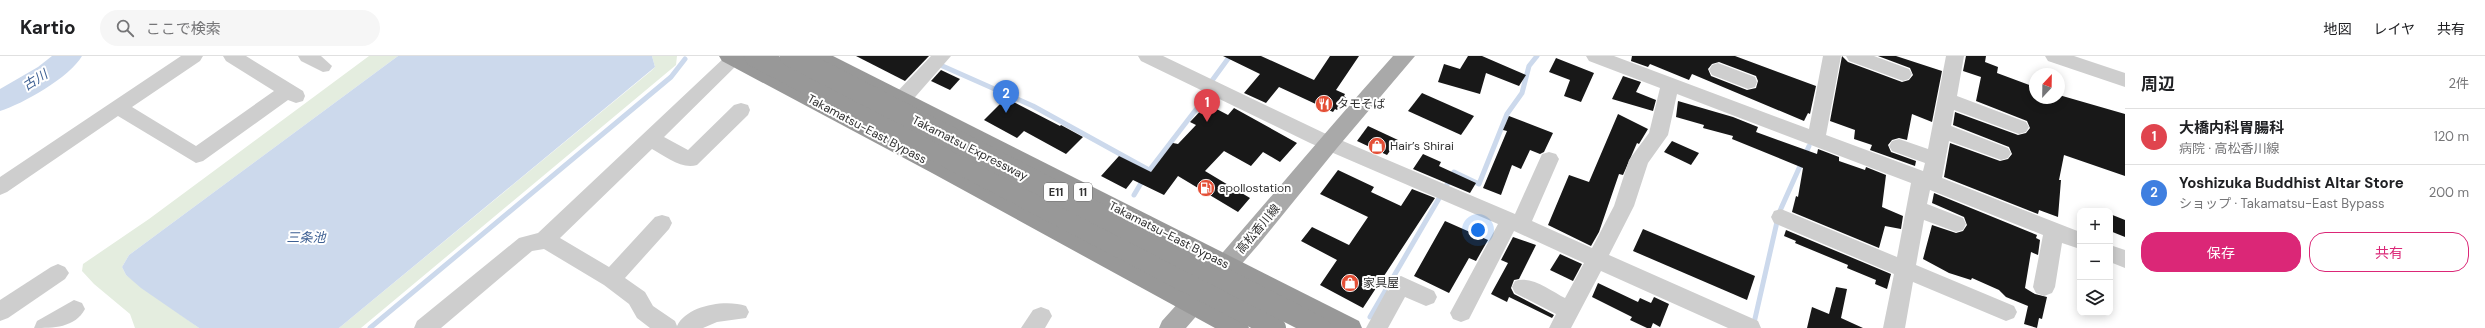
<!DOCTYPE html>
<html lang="ja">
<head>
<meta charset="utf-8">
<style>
	body { margin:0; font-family:"DM Sans","Noto Sans JP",sans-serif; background:#f6f6f6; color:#202124 }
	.controls { position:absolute; right:12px; bottom:12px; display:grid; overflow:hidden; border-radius:8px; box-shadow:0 2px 10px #0003 }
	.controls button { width:36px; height:36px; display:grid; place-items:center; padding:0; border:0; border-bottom:1px solid #e0e0e0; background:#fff; color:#202124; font:20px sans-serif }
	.compass { position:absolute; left:2029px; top:12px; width:36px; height:36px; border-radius:50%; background:#fff; box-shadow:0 2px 10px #0003; rotate:22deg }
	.you { position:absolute; left:1478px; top:174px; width:14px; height:14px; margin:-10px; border:3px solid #fff; border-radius:50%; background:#1a73e8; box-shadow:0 0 0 6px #1a73e833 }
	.badge { display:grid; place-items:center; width:26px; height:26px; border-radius:50%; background:#db2777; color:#fff; font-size:13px; font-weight:700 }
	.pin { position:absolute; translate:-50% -33px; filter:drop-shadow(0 1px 2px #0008) }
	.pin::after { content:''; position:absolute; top:21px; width:14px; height:12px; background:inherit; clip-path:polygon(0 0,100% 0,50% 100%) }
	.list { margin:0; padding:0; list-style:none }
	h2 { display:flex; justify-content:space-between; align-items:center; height:52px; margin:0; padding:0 16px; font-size:17px }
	h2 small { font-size:13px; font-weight:400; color:#757577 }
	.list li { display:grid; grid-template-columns:26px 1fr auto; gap:12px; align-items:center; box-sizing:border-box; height:56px; padding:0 16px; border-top:1px solid #e0e0e0 }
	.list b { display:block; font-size:15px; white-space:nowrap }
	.list p { margin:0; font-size:13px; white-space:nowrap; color:#757577 }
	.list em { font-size:13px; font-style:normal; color:#757577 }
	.actions { display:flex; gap:8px; padding:12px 16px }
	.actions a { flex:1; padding:9px 0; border:1px solid #db2777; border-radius:16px; text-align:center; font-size:14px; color:#db2777 }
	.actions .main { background:#db2777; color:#fff }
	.icon { flex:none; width:22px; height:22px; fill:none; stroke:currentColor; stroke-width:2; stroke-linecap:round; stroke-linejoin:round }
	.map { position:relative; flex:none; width:2125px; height:272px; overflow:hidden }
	header { display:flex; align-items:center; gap:24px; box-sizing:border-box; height:56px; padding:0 20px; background:#fff; border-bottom:1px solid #e0e0e0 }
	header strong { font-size:19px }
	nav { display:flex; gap:22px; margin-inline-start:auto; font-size:14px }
	.search { width:280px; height:36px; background:#f6f6f6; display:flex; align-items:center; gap:10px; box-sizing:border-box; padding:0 14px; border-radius:22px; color:#757577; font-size:15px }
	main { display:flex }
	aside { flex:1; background:#fff }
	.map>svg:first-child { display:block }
</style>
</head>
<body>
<header>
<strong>Kartio</strong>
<div class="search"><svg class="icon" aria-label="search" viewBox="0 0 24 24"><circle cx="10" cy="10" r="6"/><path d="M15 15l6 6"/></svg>ここで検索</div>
<nav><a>地図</a><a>レイヤ</a><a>共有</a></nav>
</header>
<main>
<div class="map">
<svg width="2125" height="272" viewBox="0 0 2125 272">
	<rect width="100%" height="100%" fill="#fff"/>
	<!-- green -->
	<g fill="#e4eddf">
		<path d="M369,0H398L129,199L122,211L126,219L199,272H135L130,258L94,228L82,215L83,208L149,163Z"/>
		<path d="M652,0H677L676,9L361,272H339L651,15L655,11Z"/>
	</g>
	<!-- water -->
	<path fill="#ccd9ec" d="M398,0H652L655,11L339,272H199L141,232L126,219L122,211L129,199Z"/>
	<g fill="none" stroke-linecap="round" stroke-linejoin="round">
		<!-- stream -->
		<g stroke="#ccd9ec" stroke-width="5">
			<path d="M938,8L1033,50L1149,114"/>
			<path d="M1211,26L1230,0"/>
			<path d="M1148,116L1201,47L1208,33"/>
			<path d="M1445,132L1454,116L1479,128L1507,58L1522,37L1529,10L1537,0"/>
			<path d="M1134,139L1144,122"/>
			<path d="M1370,261L1441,139"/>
			<path d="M1754,267L1779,157L1809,90"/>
			<path d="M370,272L671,21L685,3"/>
		</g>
		<!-- river -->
		<path fill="#ccd9ec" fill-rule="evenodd" d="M52,0H82C70,21 23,48 0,55V33L38,11Z"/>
	</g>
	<!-- building -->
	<g fill="#181818" fill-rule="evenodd">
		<path d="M856,0H929L905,25Z"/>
		<path d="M1223,0H1261L1314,24L1330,0H1359L1336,34L1345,38L1344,40L1346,42L1337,54L1335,53L1333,56L1279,31L1266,47L1244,37L1260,18Z"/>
		<path d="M1468,0H1482L1526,19L1519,30L1486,17L1480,38L1438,26L1444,8L1460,13Z"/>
		<path d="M1632,0H1735L1816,30L1810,58L1808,57L1804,65L1692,18L1689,24L1650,8L1648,11L1631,5ZM1719,6L1756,20L1758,25L1756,32L1747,34L1711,20L1708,13L1712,8Z"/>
		<path d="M1842,0L1848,6L1902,26L1909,24L1913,19L1910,12L1878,0H1896L1942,15L1932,66L1912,58L1907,84L1899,82L1892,84L1888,89L1891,96L1916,105L1915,110L1870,94L1872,89L1854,83L1855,74L1830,65Z"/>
		<path d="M1966,0H1986L1985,6L1998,11L1997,17L2035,31V42H2059V39L2125,58V120L2064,99L2059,124H2061L2058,161L2039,154L2038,158L1944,121L1950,87L2000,105L2008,103L2012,98L2009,91L1953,69L1955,56L2018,79L2026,77L2030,72L2027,65L1976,45L1981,21L1963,15Z"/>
		<path d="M1556,2L1594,17L1581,46L1564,40L1570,24L1549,16Z"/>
		<path d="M941,14L960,23L950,34L931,25Z"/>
		<path d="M1623,20L1641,26L1636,36L1656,44L1653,55L1612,43Z"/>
		<path d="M1422,37L1474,60L1461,79L1408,55Z"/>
		<path d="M1006,42L1060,70L1061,69L1083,81L1066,98L1024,75L1017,82L984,64Z"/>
		<path d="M1678,45L1733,61L1758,71L1756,76L1817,98L1818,93L1839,101V105L1865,114L1866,111L1886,119L1882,151L1903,160L1901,173L1885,170L1879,192L1792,156L1796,140L1798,141L1803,112L1732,83L1733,80L1703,72L1704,69L1676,61Z"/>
		<path d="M1207,48L1228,59L1234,52L1297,87L1280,106L1263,96L1251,110L1224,95L1205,115L1250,142L1238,156L1178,120L1164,139L1133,124L1126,133L1101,120L1119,100L1151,116L1173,87L1178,88L1196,69L1190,66Z"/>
		<path d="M1618,58L1648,73L1639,88L1637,87L1623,119L1619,118L1599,176L1591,190L1548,169L1569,119L1589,126Z"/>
		<path d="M1509,60L1553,77L1544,96L1540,98L1530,94L1521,113L1512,109L1501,139L1483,132L1507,75L1503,74Z"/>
		<path d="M1368,70L1398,84L1387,99L1357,85Z"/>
		<path d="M1672,85L1699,97L1691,109L1664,96Z"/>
		<path d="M1423,98L1441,106L1439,110L1476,127L1470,137L1413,113Z"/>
		<path d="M1338,114L1374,131L1371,136L1401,150L1412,133L1435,142L1363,252L1320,229L1337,204L1301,185L1312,171L1349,189L1368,161L1320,138Z"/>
		<path d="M1934,137L2037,179L2036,182L2040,184L2038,199L2031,196L2025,232L2035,238L2047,241L2042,263L2039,262L2037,272L2024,268L2028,250L2006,241L1999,234L1972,222L1971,224L1949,217L1923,203L1932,169L1956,177L1963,175L1967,169L1964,161L1932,147Z"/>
		<path d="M2110,158L2125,164V181L2110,175Z"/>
		<path d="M1445,165L1488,184L1476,205L1469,202L1449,237L1414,220Z"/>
		<path d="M1643,173L1755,220L1747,244L1633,195Z"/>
		<path d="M1786,174L1891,218L1887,233L1875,228L1876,224L1847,212L1848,209L1795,187L1796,185L1784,180Z"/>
		<path d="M1513,181L1536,189L1519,223L1514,224L1511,232L1514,238L1554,259L1552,262L1509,241L1507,246L1491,238L1508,207L1501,204Z"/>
		<path d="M1560,198L1582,208L1573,225L1550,214Z"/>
		<path d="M1598,227L1638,246L1640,242L1651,247L1654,241L1669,248L1660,271L1653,267L1651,272H1647L1630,264L1632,261L1592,241Z"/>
		<path d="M1836,231L1847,233L1841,262L1863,272H1807L1812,251L1829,258Z"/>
	</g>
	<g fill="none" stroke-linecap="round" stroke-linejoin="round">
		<!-- minor -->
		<g fill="#cecece" fill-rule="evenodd">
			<path d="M181,0H203L200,5L132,51L196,90L274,35L226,5L223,0H246L303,35L305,40L303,45L296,47L288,44L203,105L196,107L118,60L7,136L0,139V121Z"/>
			<path d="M298,0H321L332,10L329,15L323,16L301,5Z"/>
			<path d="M726,0H741L743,3L664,81L688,94L734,49L741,47L748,49L750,54L748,59L697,109C682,114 665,100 652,93L560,182L609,211L655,161L662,159L669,161L672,167L669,173L625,222L645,236L653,250L675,265L677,270C687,249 726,243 746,250L749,256L746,262L717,266L703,272H650L637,262L629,248L604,229L544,193L532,195L441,272H414L417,265L519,182L538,177Z"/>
			<path d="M931,0H951L909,48L902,50L895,48L893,43L895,38Z"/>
			<path d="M1138,0H1163L1324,77L1515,158L1542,98L1549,96L1556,98L1559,103L1532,165L1592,192L1614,150L1629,104L1649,77L1660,32L1589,5L1586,0H1614L1809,73L1823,0H1841L1826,79L1923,115L1925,107L1892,95L1889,90L1892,85L1899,83L1928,93L1946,0H1964L1957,40L2026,66L2029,71L2026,76L2019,78L1954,54L1951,70L2008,92L2011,97L2008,102L2001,104L1949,85L1942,122L2080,176V193L2062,187L2055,231L2052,237L2044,240L2036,237L2033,231L2043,179L1930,134L1927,148L1963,162L1966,168L1963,174L1956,176L1924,164L1916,209L2014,250L2017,256L2014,262L2006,265L1913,226L1905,272H1883L1894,218L1774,167L1771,161L1774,155L1781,153L1897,201L1911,127L1677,38L1668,79L1648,107L1634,150L1609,199L1758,265L1761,272H1728L1601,215L1571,272H1549L1556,258L1515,237L1512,231L1515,225C1531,219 1551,235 1565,242L1584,207L1514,175L1469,263L1461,266L1453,263L1450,257L1498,168L1310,87L1141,5Z"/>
			<path d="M1846,0H1874L1909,13L1912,18L1909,23L1903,25L1849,5Z"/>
			<path d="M2045,0H2074L2125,17V31L2048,5Z"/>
			<path d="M1718,7L1755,21L1757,26L1755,31L1748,33L1712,19L1709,14L1712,9Z"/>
			<path d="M2110,189L2125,194V212L2110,206Z"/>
			<path d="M58,208L65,211L69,217L65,223L8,262L0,265V244L51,211Z"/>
			<path d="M1401,220L1434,235L1437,241L1434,247L1426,250L1405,241L1388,272H1366L1393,223Z"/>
			<path d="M74,244L82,247L85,253C75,272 53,272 34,272L37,265Z"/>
			<path d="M1041,251L1049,254L1052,260L1045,272H1021L1033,254Z"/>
		</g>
		<!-- major -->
		<path fill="#a9a9a9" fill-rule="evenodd" d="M1393,0H1415L1337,92L1259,188L1186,272H1159L1162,265C1241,178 1315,87 1393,0Z"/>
		<!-- highway -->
		<g fill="#989898" fill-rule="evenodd">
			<path d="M719,0H746L1246,265L1249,272H1215L932,117L722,5Z"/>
			<path d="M806,0H833L1359,265L1362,272H1327L809,5Z"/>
		</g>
		<!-- highway-bridge -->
		<g stroke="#989898" stroke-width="22">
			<path d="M755,0L1275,272"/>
			<path d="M791,0L1320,272"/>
		</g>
	</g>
	<!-- icons -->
	<defs>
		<symbol id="restaurant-disc" viewBox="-11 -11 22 22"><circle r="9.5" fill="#e44f36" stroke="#fff"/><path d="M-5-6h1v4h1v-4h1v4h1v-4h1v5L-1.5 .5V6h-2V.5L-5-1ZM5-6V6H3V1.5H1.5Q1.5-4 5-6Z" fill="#fff"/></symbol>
		<symbol id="shop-disc" viewBox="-11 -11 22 22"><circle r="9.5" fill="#e44f36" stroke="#fff"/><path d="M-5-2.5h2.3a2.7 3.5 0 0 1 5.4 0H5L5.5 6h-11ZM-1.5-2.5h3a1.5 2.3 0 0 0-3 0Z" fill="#fff"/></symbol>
		<symbol id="fuel-disc" viewBox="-11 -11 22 22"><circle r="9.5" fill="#e44f36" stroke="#fff"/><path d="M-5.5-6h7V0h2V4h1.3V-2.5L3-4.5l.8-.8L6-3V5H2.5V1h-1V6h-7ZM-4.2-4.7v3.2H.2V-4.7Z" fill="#fff"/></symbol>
	</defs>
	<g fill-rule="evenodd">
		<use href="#restaurant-disc" x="1314" y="38" width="20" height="20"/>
		<use href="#shop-disc" x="1367" y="80" width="20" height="20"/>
		<use href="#fuel-disc" x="1196" y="122" width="20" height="20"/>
		<use href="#shop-disc" x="1340" y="217" width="20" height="20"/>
	</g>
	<g text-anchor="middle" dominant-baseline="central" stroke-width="4" stroke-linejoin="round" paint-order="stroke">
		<!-- shield labels -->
		<g fill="#fff" stroke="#6f6f6f" stroke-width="1">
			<rect x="1044" y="127" width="24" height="18" rx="3"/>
			<rect x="1074" y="127" width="18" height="18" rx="3"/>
		</g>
		<g font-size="11" font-weight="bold" fill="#313131">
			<text x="1056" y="136">E11</text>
			<text x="1083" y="136">11</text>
		</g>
		<!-- poi labels -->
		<g font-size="12" fill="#313131" stroke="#fff" text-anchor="start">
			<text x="1337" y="48">タモそば</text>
			<text x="1390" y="90">Hair’s Shirai</text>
			<text x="1219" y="132">apollostation</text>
			<text x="1363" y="227">家具屋</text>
		</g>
		<!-- street labels -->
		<g font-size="12" fill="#313131" stroke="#fff">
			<text transform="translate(867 73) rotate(28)">Takamatsu-East Bypass</text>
			<text transform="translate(970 92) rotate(27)">Takamatsu Expressway</text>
			<text transform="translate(1258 173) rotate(-50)">高松香川線</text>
			<text transform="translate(1169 179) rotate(27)">Takamatsu-East Bypass</text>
		</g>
		<!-- water labels -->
		<g font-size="13" font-style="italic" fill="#3e6093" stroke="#fff">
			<text transform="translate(35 24) rotate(-32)">古川</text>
			<text x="306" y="181">三条池</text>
		</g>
	</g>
</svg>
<div class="controls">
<button>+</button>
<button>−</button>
<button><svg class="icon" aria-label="layers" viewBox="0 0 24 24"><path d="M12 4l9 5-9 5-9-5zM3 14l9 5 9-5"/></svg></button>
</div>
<svg class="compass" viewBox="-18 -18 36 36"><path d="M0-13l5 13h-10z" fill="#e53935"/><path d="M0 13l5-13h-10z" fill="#757577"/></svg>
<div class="you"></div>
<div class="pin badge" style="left:1207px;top:66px;background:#e0444e">1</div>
<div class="pin badge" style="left:1006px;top:57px;background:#3f7fe0">2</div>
</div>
<aside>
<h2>周辺<small>2件</small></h2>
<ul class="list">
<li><span class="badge" style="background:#e0444e">1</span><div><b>大橋内科胃腸科</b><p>病院 · 高松香川線</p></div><em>120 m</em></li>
<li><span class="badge" style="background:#3f7fe0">2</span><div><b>Yoshizuka Buddhist Altar Store</b><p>ショップ · Takamatsu-East Bypass</p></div><em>200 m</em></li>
</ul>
<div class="actions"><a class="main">保存</a><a>共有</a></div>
</aside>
</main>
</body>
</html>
